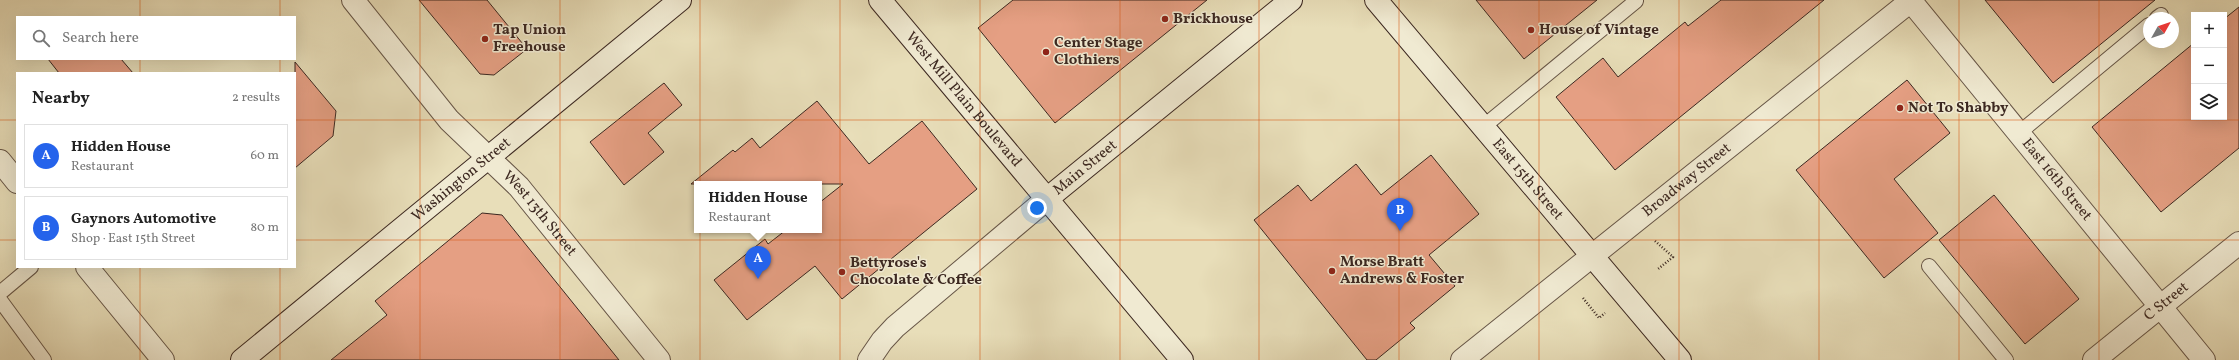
<!DOCTYPE html>
<html lang="en">
<head>
<meta charset="utf-8">
<style>
	body { margin:0; font-family:Vollkorn,serif; background:#f6f6f6; color:#222 }
	.controls { position:absolute; right:12px; top:12px; display:grid; overflow:hidden; border-radius:0px; box-shadow:0 4px 16px #0002 }
	.controls button { width:36px; height:36px; display:grid; place-items:center; padding:0; border:0; border-bottom:1px solid #e0e0e0; background:#fff; color:#222; font:20px sans-serif }
	.compass { position:absolute; left:2143px; top:12px; width:36px; height:36px; border-radius:50%; background:#fff; box-shadow:0 4px 16px #0002; rotate:50deg }
	.you { position:absolute; left:1037px; top:208px; width:14px; height:14px; margin:-10px; border:3px solid #fff; border-radius:50%; background:#1a73e8; box-shadow:0 0 0 6px #1a73e833 }
	.badge { display:grid; place-items:center; width:26px; height:26px; border-radius:50%; background:#2563eb; color:#fff; font-size:13px; font-weight:700 }
	.pin { position:absolute; translate:-50% -33px; filter:drop-shadow(0 1px 2px #0008) }
	.pin::after { content:''; position:absolute; top:21px; width:14px; height:12px; background:inherit; clip-path:polygon(0 0,100% 0,50% 100%) }
	.popup { position:absolute; left:694px; top:181px; width:128px; height:52px; box-sizing:border-box; display:grid; place-content:center; border-radius:0px; background:#fff; filter:drop-shadow(0 1px 3px #0005); font-size:13px; white-space:nowrap; color:#767676 }
	.popup b { font-size:15px; color:#222 }
	.popup::after { content:''; position:absolute; left:50%; top:100%; margin-left:-8px; border:8px solid transparent; border-top-color:#fff }
	.list { margin:0; padding:0; list-style:none }
	h2 { display:flex; justify-content:space-between; align-items:center; height:52px; margin:0; padding:0 16px; font-size:17px }
	h2 small { font-size:13px; font-weight:400; color:#767676 }
	.list li { display:grid; grid-template-columns:26px 1fr auto; gap:12px; align-items:center; box-sizing:border-box; height:64px; margin:0 8px 8px; padding:0 8px; border:1px solid #e0e0e0; border-radius:0px }
	.list b { display:block; font-size:15px; white-space:nowrap }
	.list p { margin:0; font-size:13px; white-space:nowrap; color:#767676 }
	.list em { font-size:13px; font-style:normal; color:#767676 }
	.icon { flex:none; width:22px; height:22px; fill:none; stroke:currentColor; stroke-width:2; stroke-linecap:round; stroke-linejoin:round }
	.map { position:relative; flex:none; width:2239px; height:360px; overflow:hidden }
	.search { position:absolute; background:#fff; box-shadow:0 4px 16px #0002; left:16px; top:16px; width:280px; height:44px; display:flex; align-items:center; gap:10px; box-sizing:border-box; padding:0 14px; border-radius:0px; color:#767676; font-size:15px }
	.panel { position:absolute; background:#fff; box-shadow:0 4px 16px #0002; left:16px; top:72px; width:280px; height:196px; border-radius:0px }
	.map>svg:first-child { display:block }
</style>
</head>
<body>
<div class="map">
<svg width="2239" height="360" viewBox="0 0 2239 360">
	<rect width="100%" height="100%" fill="#e8deb9"/>
	<filter id="stains"><feTurbulence type="fractalNoise" baseFrequency=".005" numOctaves="4"/><feColorMatrix values="0 0 0 0 .2 0 0 0 0 .09 0 0 0 0 .02 0 0 0 .5 -.17"/></filter>
	<radialGradient id="worn" r=".72"><stop offset=".6" stop-color="#630" stop-opacity="0"/><stop offset="1" stop-color="#630" stop-opacity=".3"/></radialGradient>
	<!-- building -->
	<g fill="#e59f83" stroke="#3c2821">
		<path d="M419,0H487L527,49L494,75L480,74Z"/>
		<path d="M1013,0H1207L1055,123L978,28Z"/>
		<path d="M1476,0H1597L1524,59Z"/>
		<path d="M1721,0H1824L1615,170L1556,97L1603,58L1618,77L1685,22L1688,26Z"/>
		<path d="M1985,0H2155L2053,83Z"/>
		<path d="M2239,7V148L2161,212L2092,127L2194,43V117H2224V19Z"/>
		<path d="M48,59H121L133,73H59Z"/>
		<path d="M295,62L336,111L333,136L295,168Z"/>
		<path d="M1907,80L1950,133L1894,179L1938,233L1884,278L1796,170Z"/>
		<path d="M664,83L682,105L648,133L664,152L624,185L590,142Z"/>
		<path d="M817,101L869,164L922,121L977,189L842,299L815,266L747,320L714,280L765,239L768,244L786,230H819V203L843,184H691L733,150L735,152L752,138L760,148Z"/>
		<path d="M1431,155L1479,214L1429,255L1455,286L1410,323L1415,328L1376,360H1367L1254,220L1298,185L1311,201L1356,164L1381,195Z"/>
		<path d="M1994,195L2079,299L2025,344L1939,240Z"/>
		<path d="M482,213L502,215L619,360H331L387,315L375,301Z"/>
	</g>
	<g fill="none" stroke-linecap="round" stroke-linejoin="round">
		<defs>
			<g id="service">
				<path d="M2157,18L2161,15"/>
				<path d="M1483,127L1636,1"/>
				<path d="M2019,133L2149,25"/>
				<path d="M1929,266L2006,360"/>
				<path d="M0,293L31,267"/>
				<path d="M0,300L44,360"/>
			</g>
			<g id="minor">
				<path id="s1" d="M1910,0L2204,360"/>
				<path d="M0,161L17,182"/>
				<path d="M87,267L163,360"/>
			</g>
			<g id="tertiary">
				<path id="s2" d="M353,0L449,120L519,187L659,360"/>
				<path d="M869,360L882,341L895,327L1048,198"/>
				<path id="s3" d="M1462,360L1912,0"/>
				<path id="s4" d="M2094,360L2239,243"/>
			</g>
			<g id="secondary">
				<path id="s5" d="M880,0L1182,360"/>
				<path id="s6" d="M1376,0L1680,360"/>
				<path id="s7" d="M1048,198L1291,0"/>
				<path id="s8" d="M242,360L680,0"/>
			</g>
		</defs>
		<!-- service casing -->
		<use href="#service" stroke="#675647" stroke-width="16"/>
		<!-- minor casing -->
		<use href="#minor" stroke="#675647" stroke-width="24"/>
		<!-- tertiary casing -->
		<use href="#tertiary" stroke="#675647" stroke-width="24"/>
		<!-- secondary casing -->
		<use href="#secondary" stroke="#3c2821" stroke-width="24"/>
		<!-- path -->
		<g stroke="#3c2821" stroke-width="2.5" stroke-dasharray="1 2" stroke-linecap="butt">
			<path d="M1655,241L1673,257L1658,269"/>
			<path d="M1583,298L1599,318L1605,313"/>
		</g>
		<!-- service -->
		<use href="#service" stroke="#f0ead2" stroke-width="14"/>
		<!-- minor -->
		<use href="#minor" stroke="#f0ead2" stroke-width="22"/>
		<!-- tertiary -->
		<use href="#tertiary" stroke="#f0ead2" stroke-width="22"/>
		<!-- secondary -->
		<use href="#secondary" stroke="#f0ead2" stroke-width="22"/>
	</g>
	<!-- grid -->
	<path fill="none" stroke="#d7540e" stroke-width="1" stroke-opacity="0.55" d="M140,0V17M280,0V17M420,0V360M560,0V360M700,0V360M840,0V360M980,0V360M1120,0V360M1259,0V360M1399,0V360M1539,0V360M1679,0V360M1819,0V360M1959,0V360M2099,0V360M140,59V73M280,59V73M0,120H17M295,120H2239M0,240H17M295,240H2239M140,267V360M280,267V360"/>
	<!-- markers -->
	<g fill="#8f2418" stroke="#f0ead2" stroke-width="1.5">
		<circle cx="1165" cy="19" r="4"/>
		<circle cx="1531" cy="30" r="4"/>
		<circle cx="485" cy="39" r="4"/>
		<circle cx="1046" cy="52" r="4"/>
		<circle cx="1900" cy="108" r="4"/>
		<circle cx="1332" cy="271" r="4"/>
		<circle cx="842" cy="272" r="4"/>
	</g>
	<g text-anchor="middle" dominant-baseline="central" stroke-width="3" stroke-linejoin="round" paint-order="stroke">
		<!-- poi labels -->
		<g font-size="15" font-weight="bold" fill="#3c2821" stroke="#f0ead2" text-anchor="start">
			<text x="1173" y="19">Brickhouse</text>
			<text x="493" y="30">Tap Union<tspan x="493" dy="17">Freehouse</tspan></text>
			<text x="1539" y="30">House of Vintage</text>
			<text x="1054" y="43">Center Stage<tspan x="1054" dy="17">Clothiers</tspan></text>
			<text x="1908" y="108">Not To Shabby</text>
			<text x="1340" y="262">Morse Bratt<tspan x="1340" dy="17">Andrews &amp; Foster</tspan></text>
			<text x="850" y="263">Bettyrose's<tspan x="850" dy="17">Chocolate &amp; Coffee</tspan></text>
		</g>
		<!-- street labels -->
		<g font-size="15" fill="#3c2821" stroke="#f0ead2">
			<text stroke="none"><textPath href="#s5" startOffset="130">West Mill Plain Boulevard</textPath></text>
			<text stroke="none"><textPath href="#s7" startOffset="48">Main Street</textPath></text>
			<text stroke="none"><textPath href="#s3" startOffset="288">Broadway Street</textPath></text>
			<text stroke="none"><textPath href="#s8" startOffset="284">Washington Street</textPath></text>
			<text stroke="none"><textPath href="#s6" startOffset="235">East 15th Street</textPath></text>
			<text stroke="none"><textPath href="#s1" startOffset="232">East 16th Street</textPath></text>
			<text stroke="none"><textPath href="#s2" startOffset="284">West 13th Street</textPath></text>
			<text stroke="none"><textPath href="#s4" startOffset="93">C Street</textPath></text>
		</g>
	</g>
	<rect width="100%" height="100%" filter="url(#stains)"/>
	<rect width="100%" height="100%" fill="url(#worn)"/>
</svg>
<div class="controls">
<button>+</button>
<button>−</button>
<button><svg class="icon" aria-label="layers" viewBox="0 0 24 24"><path d="M12 4l9 5-9 5-9-5zM3 14l9 5 9-5"/></svg></button>
</div>
<svg class="compass" viewBox="-18 -18 36 36"><path d="M0-13l5 13h-10z" fill="#e53935"/><path d="M0 13l5-13h-10z" fill="#767676"/></svg>
<div class="you"></div>
<div class="pin badge" style="left:758px;top:279px">A</div>
<div class="popup"><b>Hidden House</b>Restaurant</div>
<div class="pin badge" style="left:1400px;top:231px">B</div>
<div class="search"><svg class="icon" aria-label="search" viewBox="0 0 24 24"><circle cx="10" cy="10" r="6"/><path d="M15 15l6 6"/></svg>Search here</div>
<section class="panel">
<h2>Nearby<small>2 results</small></h2>
<ul class="list">
<li><span class="badge">A</span><div><b>Hidden House</b><p>Restaurant</p></div><em>60 m</em></li>
<li><span class="badge">B</span><div><b>Gaynors Automotive</b><p>Shop · East 15th Street</p></div><em>80 m</em></li>
</ul>
</section>
</div>
</body>
</html>
